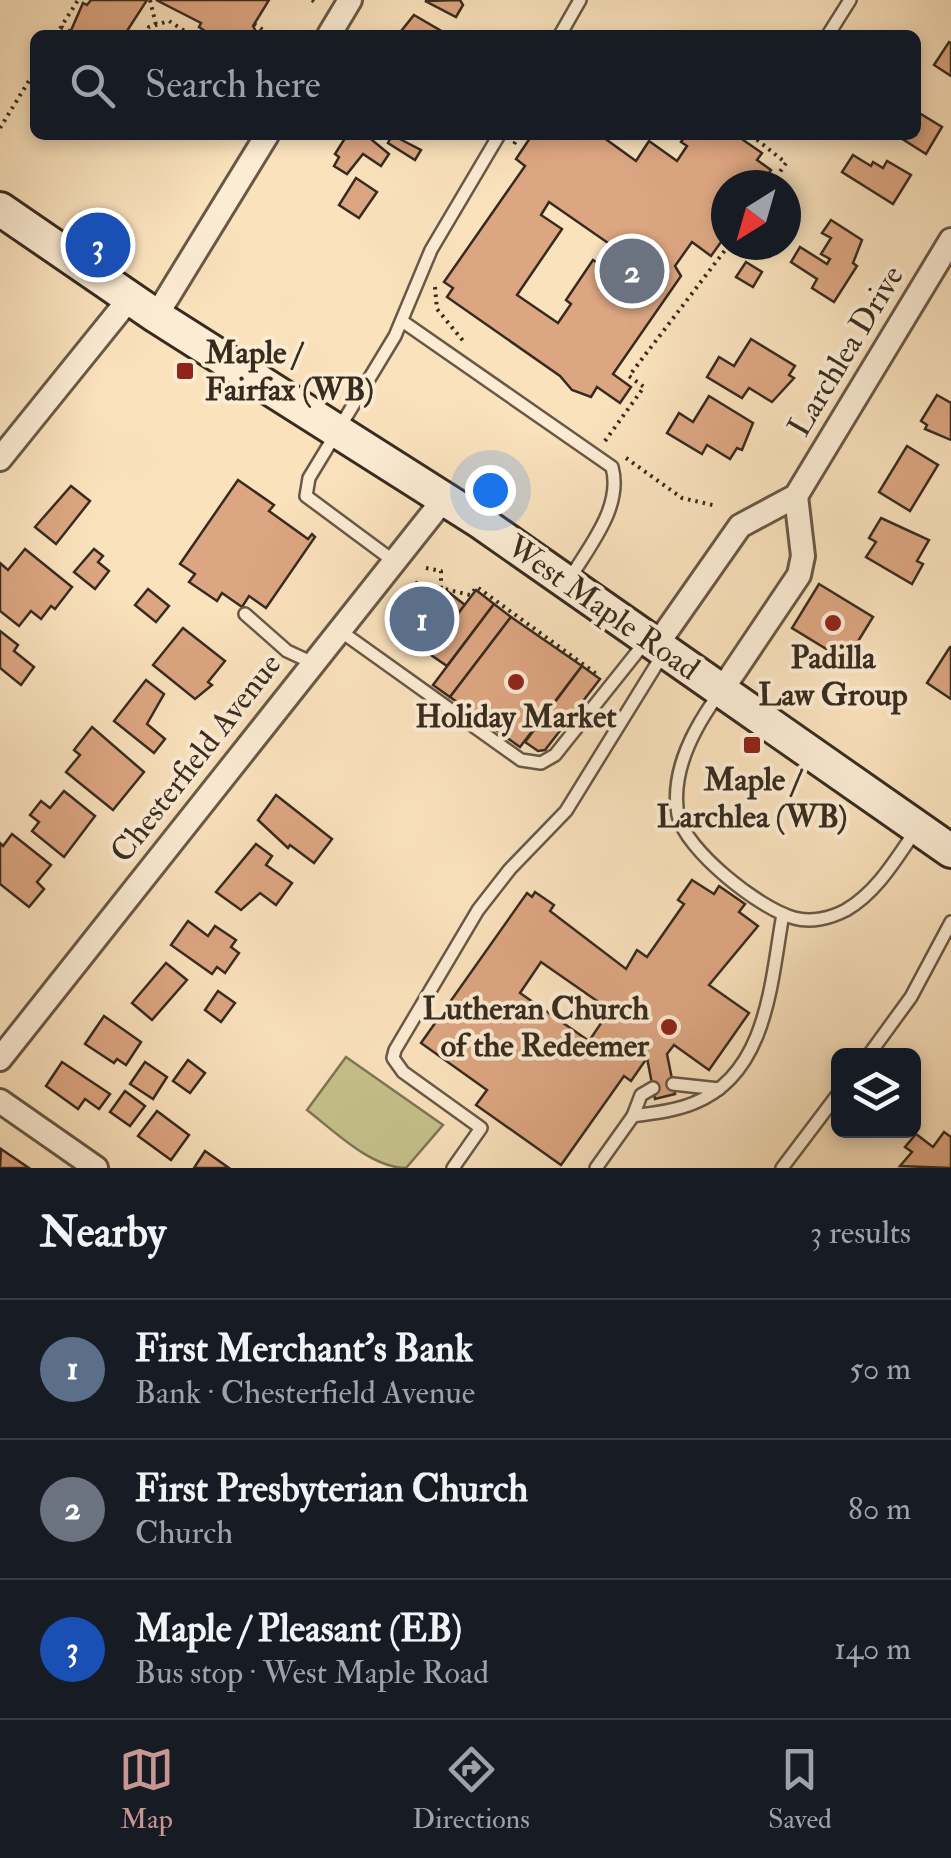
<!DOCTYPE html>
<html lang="en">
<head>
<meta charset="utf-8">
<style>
	body { margin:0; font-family:"IM FELL Double Pica",serif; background:#20242c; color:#f1f3f6 }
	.controls { position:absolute; right:30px; bottom:30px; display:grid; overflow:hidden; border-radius:15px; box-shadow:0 5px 15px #0003 }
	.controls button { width:90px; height:90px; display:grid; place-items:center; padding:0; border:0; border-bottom:2px solid #363941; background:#171b24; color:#f1f3f6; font:50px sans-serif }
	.compass { position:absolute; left:711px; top:170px; width:90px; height:90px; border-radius:50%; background:#171b24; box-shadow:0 5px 15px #0003; rotate:217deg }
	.you { position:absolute; left:490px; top:490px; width:35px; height:35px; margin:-25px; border:8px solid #fff; border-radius:50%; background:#1a73e8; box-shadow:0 0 0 15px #1a73e833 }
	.badge { display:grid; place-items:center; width:65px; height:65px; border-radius:50%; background:#c59692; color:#fff; font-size:32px; font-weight:700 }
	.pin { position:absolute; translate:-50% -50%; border:5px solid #fff; box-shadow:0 2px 10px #0006 }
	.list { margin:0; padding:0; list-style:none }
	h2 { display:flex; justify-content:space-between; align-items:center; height:130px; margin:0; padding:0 40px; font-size:42px }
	h2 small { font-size:32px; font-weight:400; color:#9ea1a6 }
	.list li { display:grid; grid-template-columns:65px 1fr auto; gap:30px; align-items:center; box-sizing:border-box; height:140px; padding:0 40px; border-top:2px solid #363941 }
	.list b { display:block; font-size:38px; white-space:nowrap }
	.list p { margin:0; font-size:32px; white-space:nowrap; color:#9ea1a6 }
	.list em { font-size:32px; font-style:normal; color:#9ea1a6 }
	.icon { flex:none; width:55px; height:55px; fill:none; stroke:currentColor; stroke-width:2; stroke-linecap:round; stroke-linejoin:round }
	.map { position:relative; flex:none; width:951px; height:1168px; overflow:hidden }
	.search { position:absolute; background:#171b24; box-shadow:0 5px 15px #0003; left:30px; right:30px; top:30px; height:110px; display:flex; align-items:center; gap:25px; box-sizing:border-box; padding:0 35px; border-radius:15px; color:#9ea1a6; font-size:38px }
	.sheet { height:550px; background:#171b24 }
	nav { display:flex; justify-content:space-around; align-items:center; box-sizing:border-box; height:140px; border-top:2px solid #363941; background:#171b24; font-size:28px; color:#9ea1a6 }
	nav a { display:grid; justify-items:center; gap:5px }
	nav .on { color:#c59692 }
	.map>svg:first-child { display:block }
</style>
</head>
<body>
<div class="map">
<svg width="951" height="1168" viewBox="0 0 951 1168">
	<rect width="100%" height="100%" fill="#fae2bd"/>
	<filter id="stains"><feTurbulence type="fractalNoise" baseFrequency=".002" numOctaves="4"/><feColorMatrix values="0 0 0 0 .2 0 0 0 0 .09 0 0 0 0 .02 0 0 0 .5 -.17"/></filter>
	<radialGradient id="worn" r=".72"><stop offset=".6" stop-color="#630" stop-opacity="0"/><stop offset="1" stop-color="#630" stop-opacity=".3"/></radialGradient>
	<!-- green -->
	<path fill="#c6c18c" stroke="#7e7656" stroke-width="2.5" d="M346,1057L443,1125L406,1168C371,1168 333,1130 307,1110Z"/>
	<!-- building -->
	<g fill="#dda682" stroke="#372b1f" stroke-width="2.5" fill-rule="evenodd">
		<path d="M91,0H147L127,31L133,35H69L83,3L87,5Z"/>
		<path d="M156,0H269L253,26L258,35H211L199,27L201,23Z"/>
		<path d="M460,0L463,5L456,17L425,1Z"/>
		<path d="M414,15L443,32L441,35H398Z"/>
		<path d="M949,42L951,43V76L934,65Z"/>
		<path d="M916,111L942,127L926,154L896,135H916Z"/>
		<path d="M347,135H366L389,154L381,166L363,154L347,174L334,166L339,157L335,154Z"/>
		<path d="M392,135L421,150L415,160L388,143Z"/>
		<path d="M532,135H600L636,161L649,141L677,161L687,146L681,142L686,135H736L762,153L757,160L771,170L761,185H726V235L711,256L692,242L675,266L681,276L613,374L631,387L620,403L597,387L591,397L572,390L560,376L447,297L453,288L444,282L525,166L516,159ZM549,202L611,245L599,264L593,260L566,300L571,304L558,323L517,295L562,229L541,215Z"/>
		<path d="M853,155L871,166L873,162L883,168L887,161L911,175L893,204L842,172Z"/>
		<path d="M356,178L377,192L359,218L339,205Z"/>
		<path d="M831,220L862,240L853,263L857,266L834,302L812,288L817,279L791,262L800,247L827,264L830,259L821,254L831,238L822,233Z"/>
		<path d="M746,262L762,272L753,287L736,277Z"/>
		<path d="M751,339L795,366L789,375L794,378L772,402L749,388L742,398L707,377L719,357L734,366Z"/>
		<path d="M937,395L951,403V440L925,429L927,425L921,421Z"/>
		<path d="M709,396L753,423L742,450L737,448L730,459L707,445L702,454L667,433L679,413L693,422Z"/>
		<path d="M907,446L938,465L910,511L879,492Z"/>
		<path d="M238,480L274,505L269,511L308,539L312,534L315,537L266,608L249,596L242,607L222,593L217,601L189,582L195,574L180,564Z"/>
		<path d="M71,486L90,501L56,544L35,527Z"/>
		<path d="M881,518L929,540L917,561L923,564L912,584L866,557L876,542L869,538Z"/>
		<path d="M25,549L72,587L55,609L51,606L41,619L31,611L19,626L0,611V563L8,570Z"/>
		<path d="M94,549L103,556L98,562L109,571L95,589L74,572Z"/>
		<path d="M819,584L873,617L846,661L792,628Z"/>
		<path d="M415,585L433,598L447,591L465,605L428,653L388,622Z"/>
		<path d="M148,589L169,606L156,622L135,605Z"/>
		<path d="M476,590L494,604L447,666L428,653Z"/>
		<path d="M494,604L511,617L450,697L433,685Z"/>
		<path d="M511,617L582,666L520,747L450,697Z"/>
		<path d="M183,628L225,661L208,682L212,685L195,699L153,665Z"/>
		<path d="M0,631L18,645L14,651L34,667L21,685L0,668Z"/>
		<path d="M950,647H951V699L927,683Z"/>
		<path d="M582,666L600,679L545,750L538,751L525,742Z"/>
		<path d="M146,680L164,694L147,724L165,739L154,753L114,721Z"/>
		<path d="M92,727L144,772L113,810L66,772L80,755L74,750Z"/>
		<path d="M64,791L95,816L64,857L32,831L39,822L30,815L41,801L50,808Z"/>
		<path d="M276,795L332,839L314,863L290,845L288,848L258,820Z"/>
		<path d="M12,834L51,865L37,882L44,889L29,907L0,884V843L3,846Z"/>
		<path d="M256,844L272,856L266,865L292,883L276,905L260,893L241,910L216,892Z"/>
		<path d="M692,880L714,894L719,886L745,904L739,912L758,926L709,985L749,1013L709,1070L674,1045L667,1054L675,1094L655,1099L647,1058L631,1081L624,1076L561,1165L476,1105L487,1090L421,1043L527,893L532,897L535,892L554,905L550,911L626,969L637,950L647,957L684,904L678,900ZM541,962L610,1010L589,1041L520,993Z"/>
		<path d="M188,921L208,936L215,926L236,940L231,947L239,953L225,973L217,967L212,974L171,945Z"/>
		<path d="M166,963L187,980L152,1020L132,1003Z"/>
		<path d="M218,991L235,1003L221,1022L205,1010Z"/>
		<path d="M104,1016L141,1042L126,1065L117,1059L114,1063L85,1044Z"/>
		<path d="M188,1060L205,1073L190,1093L173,1081Z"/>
		<path d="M62,1062L110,1094L99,1109L85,1099L78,1109L46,1086Z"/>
		<path d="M145,1062L167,1077L153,1099L130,1084Z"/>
		<path d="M125,1091L145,1106L130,1126L110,1112Z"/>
		<path d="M157,1111L189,1135L171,1160L138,1136Z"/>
		<path d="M944,1132L951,1137V1168L900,1166L912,1152L905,1147L916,1134L933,1147Z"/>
		<path d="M1,1149L29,1168H0Z"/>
		<path d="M205,1151L229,1168H194Z"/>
	</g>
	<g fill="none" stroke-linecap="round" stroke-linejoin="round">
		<defs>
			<g id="service">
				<path d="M560,35L580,0"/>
				<path d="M828,35L850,0"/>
				<path d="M402,321L612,467C623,507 589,546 569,580"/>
				<path d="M395,562L306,496L309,478L395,336L431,250L499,135"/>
				<path d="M245,614L287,651L313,663"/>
				<path d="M339,630L521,760L541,763L555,755L646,641"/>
				<path d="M718,695C694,728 670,771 678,815C685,850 760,909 794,918C811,923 831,918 846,910C877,892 896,859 916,830"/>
				<path d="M868,1056L911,997L951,922"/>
				<path d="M673,1084L719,1089"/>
				<path d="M633,1116L641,1095L653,1088"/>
				<path d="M453,1168L481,1128L403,1072L393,1058L395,1050L478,910L510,869L566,811L663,654"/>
				<path d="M596,1168L633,1116C653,1113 675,1111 694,1103C768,1074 771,980 783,914"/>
				<path d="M782,1168L838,1094"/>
			</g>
			<g id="minor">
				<path d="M329,35L350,0"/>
				<path d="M156,316L267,135"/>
				<path d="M0,459L130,298"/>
				<path d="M656,646L740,526L796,496L951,240"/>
				<path d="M721,691L799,575L803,556L796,496"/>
				<path d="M0,1059L444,499"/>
				<path d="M0,1101L96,1168"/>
			</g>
			<path id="secondary" d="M0,209L156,316L479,521L951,851"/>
		</defs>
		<!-- service casing -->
		<use href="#service" stroke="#685946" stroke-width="16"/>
		<!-- minor casing -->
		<use href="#minor" stroke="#685946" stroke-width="28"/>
		<!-- secondary casing -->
		<use href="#secondary" stroke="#372b1f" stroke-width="38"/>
		<!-- path -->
		<g stroke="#372b1f" stroke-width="4" stroke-dasharray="2.5 5" stroke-linecap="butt">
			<path d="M150,0L156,25"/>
			<path d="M312,0L318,4"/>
			<path d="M254,24L271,35"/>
			<path d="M61,27L71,32"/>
			<path d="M56,35L78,0"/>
			<path d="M145,35L149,27L169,21L191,35"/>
			<path d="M0,128L35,71"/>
			<path d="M751,135L786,163L771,185"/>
			<path d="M514,144L520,135"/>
			<path d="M435,287L437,309L464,342"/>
			<path d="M605,441L644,387L629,376L729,245"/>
			<path d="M626,458L682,498L717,506"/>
			<path d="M426,568L441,571V588"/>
			<path d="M415,582L431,595L441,588L470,595L477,587L598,675"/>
		</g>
		<!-- service -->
		<use href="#service" stroke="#fcecd4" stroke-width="11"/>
		<!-- minor -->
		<use href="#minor" stroke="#fcecd4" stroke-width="22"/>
		<!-- secondary -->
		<use href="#secondary" stroke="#fcecd4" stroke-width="32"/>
	</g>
	<!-- markers -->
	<g fill="#8f2418" stroke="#fcecd4" stroke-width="4">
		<rect x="175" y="361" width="20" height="20" rx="5"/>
		<circle cx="833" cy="623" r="10"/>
		<circle cx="516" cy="682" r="10"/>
		<rect x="742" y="735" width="20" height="20" rx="5"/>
		<circle cx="669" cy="1027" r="10"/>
	</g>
	<g text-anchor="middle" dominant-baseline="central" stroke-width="8" stroke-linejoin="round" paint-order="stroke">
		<!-- street labels -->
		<g font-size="32" fill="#372b1f" stroke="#fcecd4">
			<text transform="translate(846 351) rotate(-59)">Larchlea Drive</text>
			<text transform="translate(603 608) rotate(35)">West Maple Road</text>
			<text transform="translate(196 758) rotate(-52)">Chesterfield Avenue</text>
		</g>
		<!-- poi labels -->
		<g font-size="32" font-weight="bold" fill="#372b1f" stroke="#fcecd4">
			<text x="205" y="353" text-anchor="start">Maple /<tspan x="205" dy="37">Fairfax (WB)</tspan></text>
			<text x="833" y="658">Padilla<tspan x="833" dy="37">Law Group</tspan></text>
			<text x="516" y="717">Holiday Market</text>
			<text x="752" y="780">Maple /<tspan x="752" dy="37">Larchlea (WB)</tspan></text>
			<text x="649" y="1009" text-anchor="end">Lutheran Church<tspan x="649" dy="37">of the Redeemer</tspan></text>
		</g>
	</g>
	<rect width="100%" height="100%" filter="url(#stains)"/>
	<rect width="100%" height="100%" fill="url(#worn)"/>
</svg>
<div class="controls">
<button><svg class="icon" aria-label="layers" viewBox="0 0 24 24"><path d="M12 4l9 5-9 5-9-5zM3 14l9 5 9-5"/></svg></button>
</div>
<svg class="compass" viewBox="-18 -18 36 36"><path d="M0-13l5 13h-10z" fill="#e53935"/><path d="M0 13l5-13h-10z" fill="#9ea1a6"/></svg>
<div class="you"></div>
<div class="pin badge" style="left:422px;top:619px;background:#5c6f8a">1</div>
<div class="pin badge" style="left:632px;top:271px;background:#6b7280">2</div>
<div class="pin badge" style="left:98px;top:245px;background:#1a4fb4">3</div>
<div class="search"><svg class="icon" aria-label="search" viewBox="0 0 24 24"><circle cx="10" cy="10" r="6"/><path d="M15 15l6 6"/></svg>Search here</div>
</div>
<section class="sheet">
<h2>Nearby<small>3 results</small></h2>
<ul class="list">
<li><span class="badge" style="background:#5c6f8a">1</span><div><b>First Merchant's Bank</b><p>Bank · Chesterfield Avenue</p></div><em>50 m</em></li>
<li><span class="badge" style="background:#6b7280">2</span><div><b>First Presbyterian Church</b><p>Church</p></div><em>80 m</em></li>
<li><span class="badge" style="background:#1a4fb4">3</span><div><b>Maple / Pleasant (EB)</b><p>Bus stop · West Maple Road</p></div><em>140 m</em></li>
</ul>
</section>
<nav>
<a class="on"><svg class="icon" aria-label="map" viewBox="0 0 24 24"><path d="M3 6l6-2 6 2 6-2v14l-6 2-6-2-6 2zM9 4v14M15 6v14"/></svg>Map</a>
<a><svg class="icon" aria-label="directions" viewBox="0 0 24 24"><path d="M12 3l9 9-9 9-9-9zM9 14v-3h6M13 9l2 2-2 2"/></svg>Directions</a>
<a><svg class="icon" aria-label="saved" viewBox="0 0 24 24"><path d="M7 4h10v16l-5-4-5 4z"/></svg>Saved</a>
</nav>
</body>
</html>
